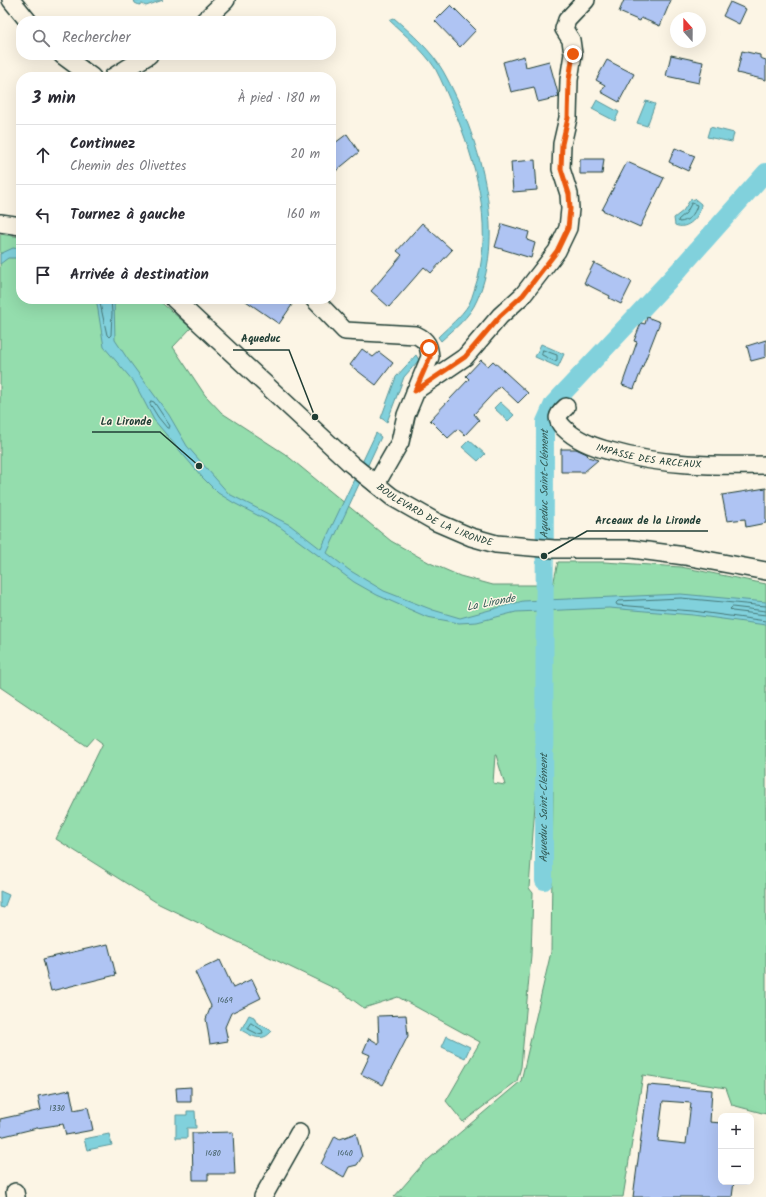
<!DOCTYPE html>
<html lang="fr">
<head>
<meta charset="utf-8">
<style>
	body { margin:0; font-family:Kalam,sans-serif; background:#f2f2f3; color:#2b2b33 }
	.controls { position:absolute; right:12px; bottom:12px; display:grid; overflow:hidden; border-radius:8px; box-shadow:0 4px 16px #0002 }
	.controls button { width:36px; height:36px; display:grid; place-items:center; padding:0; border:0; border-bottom:1px solid #e1e1e2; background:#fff; color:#2b2b33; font:20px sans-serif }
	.compass { position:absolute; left:670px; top:12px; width:36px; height:36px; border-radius:50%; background:#fff; box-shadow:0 4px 16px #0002; rotate:339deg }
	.stop { position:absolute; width:12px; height:12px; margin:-9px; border:3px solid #ea580c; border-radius:50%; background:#fff }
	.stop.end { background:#ea580c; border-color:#fff; box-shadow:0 1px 4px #0008 }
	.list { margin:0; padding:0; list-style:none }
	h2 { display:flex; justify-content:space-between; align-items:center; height:52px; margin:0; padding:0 16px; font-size:17px }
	h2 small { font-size:13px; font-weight:400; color:#7c7c81 }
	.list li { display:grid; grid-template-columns:26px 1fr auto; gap:12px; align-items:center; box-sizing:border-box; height:60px; padding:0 16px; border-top:1px solid #e1e1e2 }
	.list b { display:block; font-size:15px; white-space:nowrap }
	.list p { margin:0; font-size:13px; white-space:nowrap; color:#7c7c81 }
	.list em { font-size:13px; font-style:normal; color:#7c7c81 }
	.icon { flex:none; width:22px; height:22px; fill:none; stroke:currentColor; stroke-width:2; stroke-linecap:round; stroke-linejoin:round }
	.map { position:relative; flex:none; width:766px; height:1197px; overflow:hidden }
	.search { position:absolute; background:#fff; box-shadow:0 4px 16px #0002; left:16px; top:16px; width:320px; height:44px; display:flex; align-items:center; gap:10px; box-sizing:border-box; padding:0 14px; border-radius:16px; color:#7c7c81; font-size:15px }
	.panel { position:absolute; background:#fff; box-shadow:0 4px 16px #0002; left:16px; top:72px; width:320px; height:232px; border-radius:16px }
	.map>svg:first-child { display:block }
</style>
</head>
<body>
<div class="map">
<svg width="766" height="1197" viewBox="0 0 766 1197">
	<rect width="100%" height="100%" fill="#fcf5e5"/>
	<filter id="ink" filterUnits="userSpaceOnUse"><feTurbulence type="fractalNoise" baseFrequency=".025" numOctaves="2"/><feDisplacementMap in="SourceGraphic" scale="8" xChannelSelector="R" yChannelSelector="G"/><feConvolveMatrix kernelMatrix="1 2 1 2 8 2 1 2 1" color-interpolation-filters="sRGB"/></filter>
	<g filter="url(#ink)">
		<!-- green -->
		<path fill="#94ddad" stroke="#5a8d70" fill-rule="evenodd" d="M0,234L21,237V299H157L191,328L173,347L205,395L222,413L285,454L391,541L430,563L460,576L493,585H553L558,562H604L681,567L766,584V1114L732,1105L726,1088L643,1075L623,1197H394L423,1164L521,1081L551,952L553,791H536L529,888L533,893L531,955L521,1067L517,1081L463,1122L446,1101L480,1042L398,997L364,1008L342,992L159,904L56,839L103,743L95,737L87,746L0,687ZM495,755H496L505,785L493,783Z"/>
		<!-- water -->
		<g fill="#81d1dc" stroke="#5a9699">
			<path d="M134,0H163L146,6L142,4L139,5L135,3Z"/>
			<path d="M394,18C412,34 431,50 443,71C479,135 508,231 477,300C470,317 454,329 441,341L438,337C448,327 461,317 469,304C473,296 475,286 478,278C492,221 476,162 454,110C448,96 442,81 435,68C423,50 405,35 389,20Z"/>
			<path d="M597,100L619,112L615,121L592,109Z"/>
			<path d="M646,101L655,104L647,126L637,123Z"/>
			<path d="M710,127L734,133L732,142L707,137Z"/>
			<path d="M695,199L701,204C701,216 687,231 675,225L674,218L683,211L690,200Z"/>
			<path d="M13,248L21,249V258H8L0,264V254Z"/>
			<path d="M95,299H114L115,340L127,358L169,415L187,446L229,494L290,525L321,549L376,433L381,437L327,553L349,570L384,591L433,610L460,618L523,601L681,594L766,602V625L693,615L609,608L516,612L477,622L459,623L427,617L377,595L354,582L280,527L234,503L218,493L202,477L154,420L134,382L104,347L97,304Z"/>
			<path d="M541,344L564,354L558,367L535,357Z"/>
			<path d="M416,355L419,360L404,377L387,422L381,418L396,377Z"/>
			<path d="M500,402L514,415L508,421L494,408Z"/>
			<path d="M469,440L485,454L478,461L462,447Z"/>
			<path d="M0,891L9,895L4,908L0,907Z"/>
			<path d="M249,1015L254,1017L256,1022L272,1031C262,1043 252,1036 241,1030Z"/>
			<path d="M447,1036L470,1047L465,1058L442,1047Z"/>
			<path d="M187,1111H195L196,1128H187V1138H176V1115H187Z"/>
			<path d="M109,1134L112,1145L87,1150L84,1139Z"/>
		</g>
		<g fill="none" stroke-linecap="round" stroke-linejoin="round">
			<!-- shore -->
			<g stroke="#467877" stroke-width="1">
				<path d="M692,203L697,205C695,214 688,222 679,222L678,220L686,213Z"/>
				<path d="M99,299L107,335L109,337L111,335L112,313L111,299"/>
				<path d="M543,350L557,355V360L554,361L542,355Z"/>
				<path d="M151,401L154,402L170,426L169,428H167L158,417L150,404Z"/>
				<path d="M766,606L681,598L618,601L616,603L617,605L693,611L766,621"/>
				<path d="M766,611L732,607L730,609L732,611L766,615"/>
				<path d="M251,1023L262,1030L263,1033L258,1034L248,1029V1027Z"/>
			</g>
			<!-- canal -->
			<path stroke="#81d1dc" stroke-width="18" id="s1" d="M544,881L545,422L553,404L678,271L766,172"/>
		</g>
		<!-- building -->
		<g fill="#afc4f3" stroke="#1f3d34" fill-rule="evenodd">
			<path d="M624,0H671L660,26L641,18L640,21L619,12Z"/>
			<path d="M730,2L746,9L739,24L723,16Z"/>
			<path d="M451,5L476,30L460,47L435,21Z"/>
			<path d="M742,51L760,55V58L766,60V80L737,73Z"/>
			<path d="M671,55L703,62L699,83L666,76Z"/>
			<path d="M524,56L526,67L549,61L559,97L538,102L534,87L511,92L503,62Z"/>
			<path d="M607,60L634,74L619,102L601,92L605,85L596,80Z"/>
			<path d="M347,134L359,152L331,175V146Z"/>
			<path d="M675,148L695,156L688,171L669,162Z"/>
			<path d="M580,159H604L602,174H580Z"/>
			<path d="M535,160L537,190L513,192L511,162Z"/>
			<path d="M627,162L664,178L640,227L602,210Z"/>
			<path d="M422,223L452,250L431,273L424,267L389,307L371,291L402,255L397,251Z"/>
			<path d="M502,224L529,232L527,240L535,243L531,258L495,247Z"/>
			<path d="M594,263L632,282L621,304L609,298L610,296L584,283Z"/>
			<path d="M243,299H283L292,305L279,324Z"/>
			<path d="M647,317L660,322L634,389L622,385L637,342L634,341L641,323L645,324Z"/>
			<path d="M766,340V357L751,361L747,346Z"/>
			<path d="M362,349L373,357L379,352L393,363L376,385L350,365Z"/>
			<path d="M481,360L488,366L493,361L528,393L518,403L500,386L474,414L479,420L465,435L458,429L448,438L430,420L469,379L466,376Z"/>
			<path d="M561,449H576L587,454L588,457L598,460L584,472H561Z"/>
			<path d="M766,488V523L746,527L745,519L727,521L722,495Z"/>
			<path d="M108,944L116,975L51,991L43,959Z"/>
			<path d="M220,960L233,988L252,979L261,998L231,1013L225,1027L228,1041L210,1044L206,1019L211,1006L195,972Z"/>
			<path d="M406,1015L408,1036L383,1085L361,1074L370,1055L363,1052L369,1038L379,1044L378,1016Z"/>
			<path d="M648,1085L712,1090L710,1122L721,1123V1182H734L732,1197H633ZM663,1101L691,1103L686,1144L658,1141Z"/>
			<path d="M191,1087V1102H177L176,1088Z"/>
			<path d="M70,1090L74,1110L88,1107L93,1130L66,1135L63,1124L37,1128L0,1137V1119L41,1110L38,1096Z"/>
			<path d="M233,1132L235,1174H208V1180H193L192,1133Z"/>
			<path d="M356,1133L362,1157L357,1165L349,1167L344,1177L321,1164L335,1136L340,1139Z"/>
		</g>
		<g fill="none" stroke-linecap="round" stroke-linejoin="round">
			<defs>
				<g id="minor">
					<path d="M11,0L28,21"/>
					<path d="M204,21L226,0"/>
					<path d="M62,55L92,77"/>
					<path d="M113,77L149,55"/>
					<path d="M0,223L21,226"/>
					<path id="s2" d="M174,299L351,464L392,497L436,522L471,537L496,544L554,549H632L685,556L766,571"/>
					<path d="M314,299L345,331L416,335C427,340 429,346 430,357L406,415L400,442L376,484"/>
					<path d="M415,391L465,357L500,316L523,295L557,251L568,228L570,209L569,194L561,169L562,144L568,118L569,80L573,54L571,40L564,29L567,20L586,0"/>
					<path id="s3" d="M566,407C557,415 555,419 564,428C577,441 594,447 610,451C662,466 713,466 766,465"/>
					<path d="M15,1192L16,1197"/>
					<path d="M263,1197L299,1133"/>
				</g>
			</defs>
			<!-- minor casing -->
			<use href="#minor" stroke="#1f3d34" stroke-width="20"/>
			<!-- minor -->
			<use href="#minor" stroke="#fcf5e5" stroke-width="17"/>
		</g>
	</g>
	<g fill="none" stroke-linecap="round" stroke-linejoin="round" filter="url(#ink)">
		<!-- route -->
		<path stroke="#ea580c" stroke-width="5" d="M429,348L430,357L415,391L465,357L500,316L523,295L557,251L568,228L570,209L569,194L561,169L562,144L568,118L569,80L573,54"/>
	</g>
	<g text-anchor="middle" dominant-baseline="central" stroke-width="3" stroke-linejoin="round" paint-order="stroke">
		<!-- number labels -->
		<g font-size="8" fill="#435f64">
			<text x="225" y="1000">1469</text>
			<text x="57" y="1108">1330</text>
			<text x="213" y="1153">1480</text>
			<text x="345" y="1153">1440</text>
		</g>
		<!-- street labels -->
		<g font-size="10" fill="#1f3d34" stroke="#fcf5e5">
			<text stroke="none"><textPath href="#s3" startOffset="117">IMPASSE DES ARCEAUX</textPath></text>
			<text stroke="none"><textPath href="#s2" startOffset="341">BOULEVARD DE LA LIRONDE</textPath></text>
		</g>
		<!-- water labels -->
		<g font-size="11" font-style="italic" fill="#335b56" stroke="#fcf5e5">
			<text stroke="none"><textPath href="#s1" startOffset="397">Aqueduc Saint-Clément</textPath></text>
			<text transform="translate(491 603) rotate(-11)">La Lironde</text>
			<text stroke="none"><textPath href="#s1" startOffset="73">Aqueduc Saint-Clément</textPath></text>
		</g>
	</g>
	<!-- callouts -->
	<path fill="none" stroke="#1f3d34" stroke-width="1.5" d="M315 417L289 350H233M199 466L160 432H92M544 556L587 531H708"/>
	<g fill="#1f3d34" stroke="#fcf5e5" stroke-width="1.5">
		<circle cx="315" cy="417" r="4"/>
		<circle cx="199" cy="466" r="4"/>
		<circle cx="544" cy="556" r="4"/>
	</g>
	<g font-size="11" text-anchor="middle" font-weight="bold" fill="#1f3d34" stroke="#fcf5e5" stroke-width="3" stroke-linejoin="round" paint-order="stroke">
		<text x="261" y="342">Aqueduc</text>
		<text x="126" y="425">La Lironde</text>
		<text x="648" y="524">Arceaux de la Lironde</text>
	</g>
</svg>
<div class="controls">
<button>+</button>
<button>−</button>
</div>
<svg class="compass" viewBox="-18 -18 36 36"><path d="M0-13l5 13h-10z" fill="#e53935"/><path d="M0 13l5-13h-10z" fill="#7c7c81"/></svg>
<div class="stop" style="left:429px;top:348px"></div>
<div class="stop end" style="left:573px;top:54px"></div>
<div class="search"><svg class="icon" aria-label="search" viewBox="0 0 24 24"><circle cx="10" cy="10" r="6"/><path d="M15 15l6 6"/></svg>Rechercher</div>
<section class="panel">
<h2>3 min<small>À pied · 180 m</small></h2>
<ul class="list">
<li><svg class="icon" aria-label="ahead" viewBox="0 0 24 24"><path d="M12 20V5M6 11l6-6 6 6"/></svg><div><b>Continuez</b><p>Chemin des Olivettes</p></div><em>20 m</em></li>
<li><svg class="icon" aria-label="left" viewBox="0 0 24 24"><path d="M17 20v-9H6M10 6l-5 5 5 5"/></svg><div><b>Tournez à gauche</b></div><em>160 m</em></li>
<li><svg class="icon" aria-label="arrive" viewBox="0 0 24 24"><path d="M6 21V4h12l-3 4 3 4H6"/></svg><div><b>Arrivée à destination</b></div></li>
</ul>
</section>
</div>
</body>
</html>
